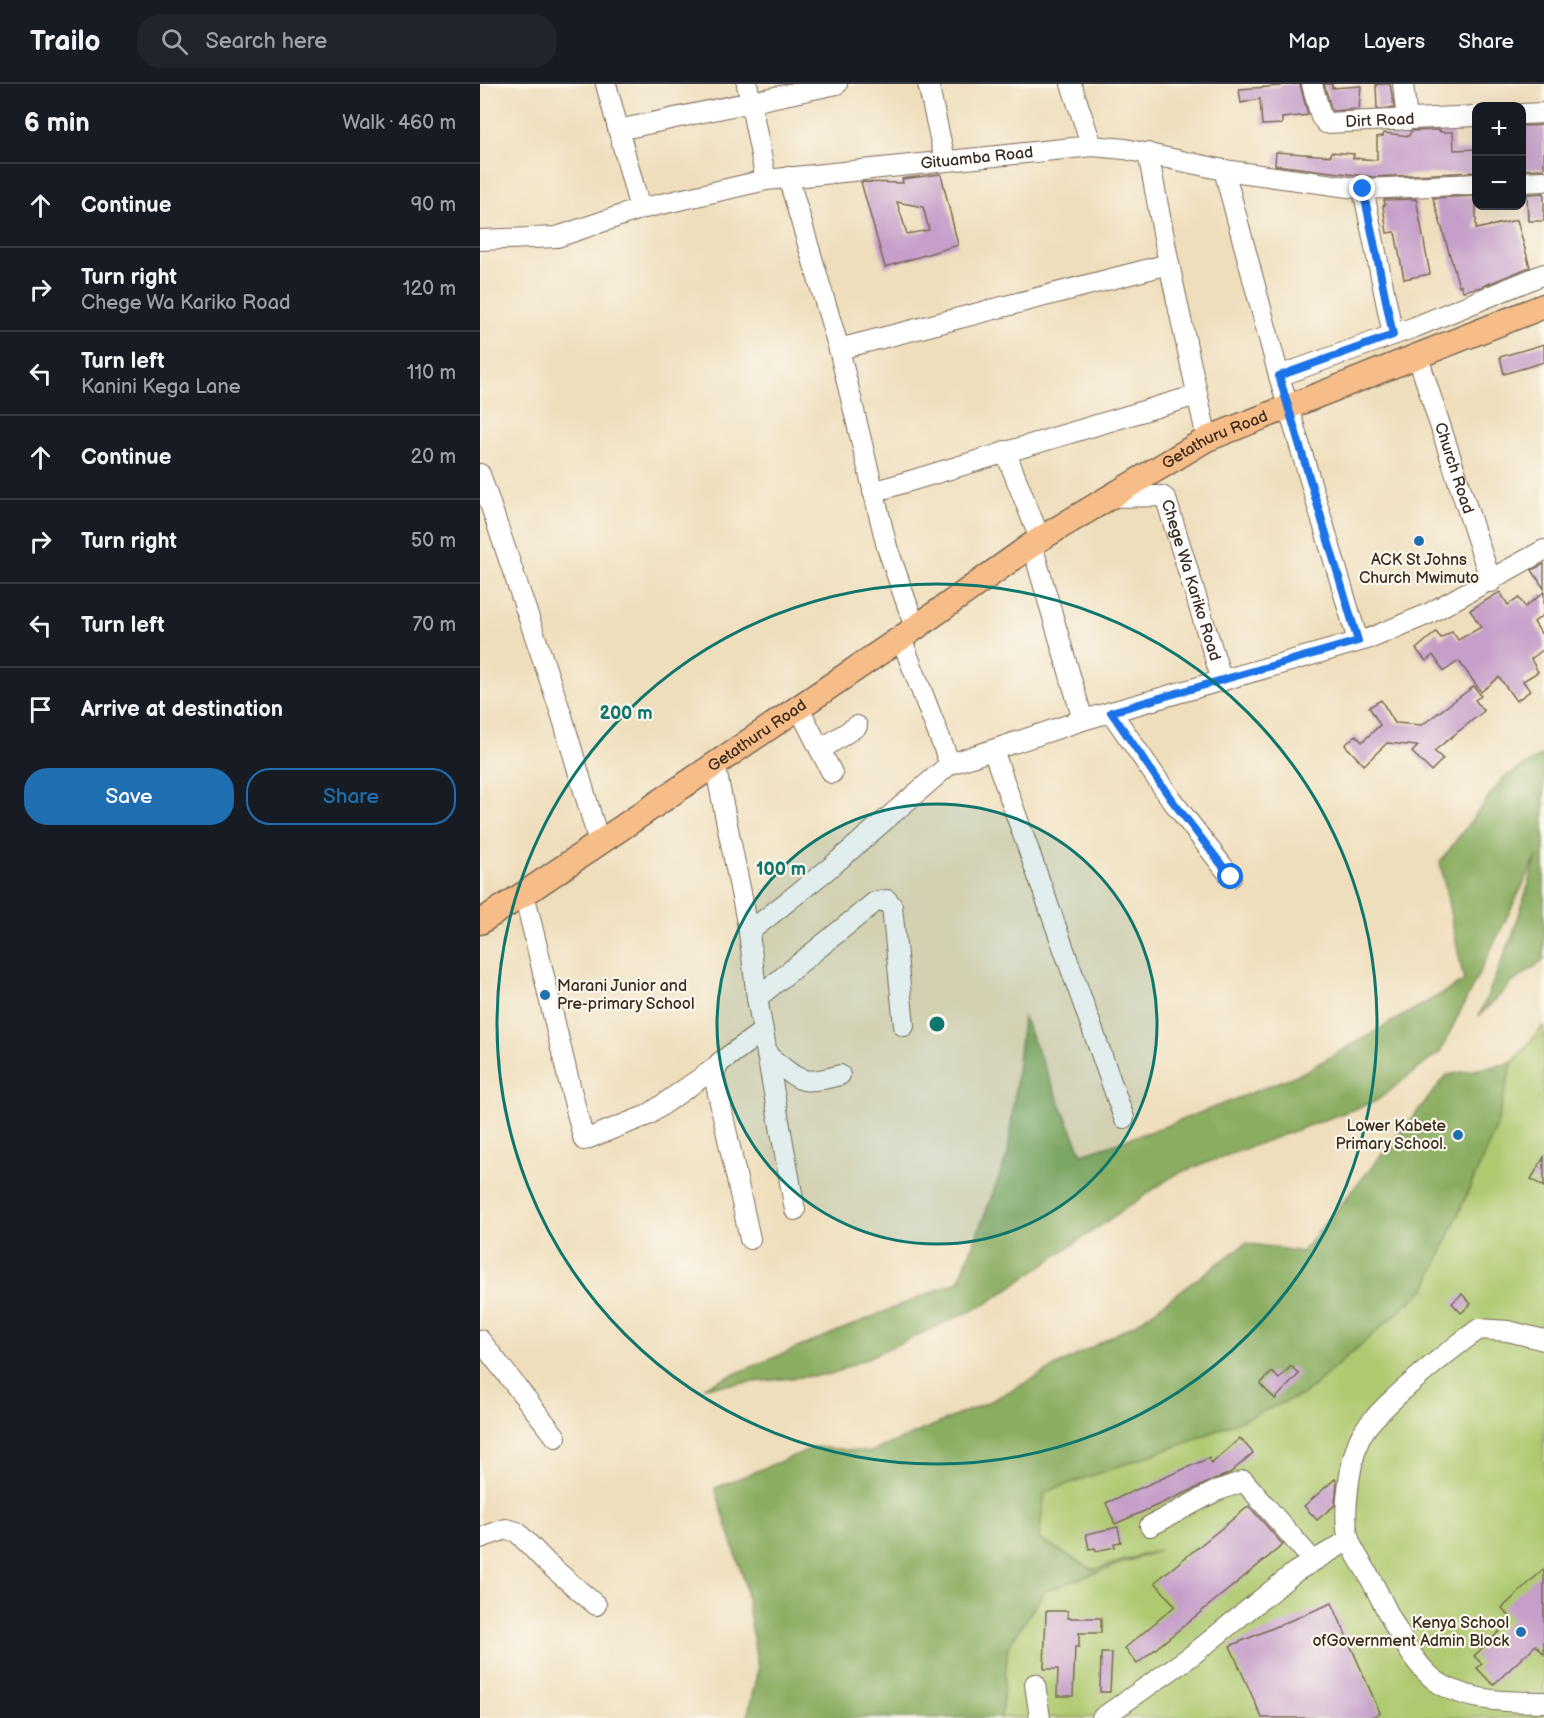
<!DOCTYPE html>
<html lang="en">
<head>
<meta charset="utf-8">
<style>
	body { margin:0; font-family:"Balsamiq Sans",sans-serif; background:#20242c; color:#f1f3f6 }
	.controls { position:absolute; right:18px; top:18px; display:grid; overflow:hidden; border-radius:12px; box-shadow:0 6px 24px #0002 }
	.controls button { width:54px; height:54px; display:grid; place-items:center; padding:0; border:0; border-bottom:2px solid #363941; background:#171b24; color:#f1f3f6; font:30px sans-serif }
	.stop { position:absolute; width:18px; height:18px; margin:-14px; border:4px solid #1a73e8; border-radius:50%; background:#fff }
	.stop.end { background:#1a73e8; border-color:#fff; box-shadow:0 2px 6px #0008 }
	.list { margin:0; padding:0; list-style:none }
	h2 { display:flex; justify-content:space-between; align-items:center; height:78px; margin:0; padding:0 24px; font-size:26px }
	h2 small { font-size:20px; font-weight:400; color:#9ea1a6 }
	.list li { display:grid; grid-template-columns:39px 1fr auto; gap:18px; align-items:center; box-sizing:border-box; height:84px; padding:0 24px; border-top:2px solid #363941 }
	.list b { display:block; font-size:22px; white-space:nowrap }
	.list p { margin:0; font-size:20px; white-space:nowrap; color:#9ea1a6 }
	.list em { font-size:20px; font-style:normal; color:#9ea1a6 }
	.actions { display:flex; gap:12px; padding:18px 24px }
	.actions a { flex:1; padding:14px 0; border:2px solid #1f6fb2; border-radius:24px; text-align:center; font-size:21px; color:#1f6fb2 }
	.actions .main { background:#1f6fb2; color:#fff }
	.icon { flex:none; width:33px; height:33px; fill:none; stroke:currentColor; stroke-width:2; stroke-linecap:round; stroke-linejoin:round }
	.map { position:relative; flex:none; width:1064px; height:1634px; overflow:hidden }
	header { display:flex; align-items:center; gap:36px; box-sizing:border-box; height:84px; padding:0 30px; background:#171b24; border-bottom:2px solid #363941 }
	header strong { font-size:28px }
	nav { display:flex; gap:33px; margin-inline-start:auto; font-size:21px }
	.search { width:420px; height:54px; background:#20242c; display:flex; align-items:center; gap:15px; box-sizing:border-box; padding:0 21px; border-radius:24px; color:#9ea1a6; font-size:22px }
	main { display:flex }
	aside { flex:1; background:#171b24 }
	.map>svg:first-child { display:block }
</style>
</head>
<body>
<header>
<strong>Trailo</strong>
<div class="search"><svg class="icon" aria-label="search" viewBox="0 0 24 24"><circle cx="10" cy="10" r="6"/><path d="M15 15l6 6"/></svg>Search here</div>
<nav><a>Map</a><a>Layers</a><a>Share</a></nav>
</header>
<main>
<aside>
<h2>6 min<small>Walk · 460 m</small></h2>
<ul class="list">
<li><svg class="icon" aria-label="ahead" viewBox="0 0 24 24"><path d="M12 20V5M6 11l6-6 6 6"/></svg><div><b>Continue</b></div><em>90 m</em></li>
<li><svg class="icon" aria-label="right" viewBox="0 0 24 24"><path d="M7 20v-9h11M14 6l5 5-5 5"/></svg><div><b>Turn right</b><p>Chege Wa Kariko Road</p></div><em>120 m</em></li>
<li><svg class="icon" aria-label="left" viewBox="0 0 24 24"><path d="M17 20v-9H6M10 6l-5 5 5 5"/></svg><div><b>Turn left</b><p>Kanini Kega Lane</p></div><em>110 m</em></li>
<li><svg class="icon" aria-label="ahead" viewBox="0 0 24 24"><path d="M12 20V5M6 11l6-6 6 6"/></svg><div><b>Continue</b></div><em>20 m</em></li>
<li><svg class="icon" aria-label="right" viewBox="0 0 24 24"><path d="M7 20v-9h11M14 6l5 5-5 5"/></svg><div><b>Turn right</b></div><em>50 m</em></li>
<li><svg class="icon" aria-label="left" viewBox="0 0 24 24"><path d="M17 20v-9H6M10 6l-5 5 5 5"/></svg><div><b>Turn left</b></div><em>70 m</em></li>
<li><svg class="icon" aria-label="arrive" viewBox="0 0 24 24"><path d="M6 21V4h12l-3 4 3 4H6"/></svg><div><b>Arrive at destination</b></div></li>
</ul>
<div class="actions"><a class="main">Save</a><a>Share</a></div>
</aside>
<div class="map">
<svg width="1064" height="1634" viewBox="0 0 1064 1634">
	<rect width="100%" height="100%" fill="#fbf7ec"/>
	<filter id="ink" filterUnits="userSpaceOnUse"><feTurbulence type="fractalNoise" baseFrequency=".0167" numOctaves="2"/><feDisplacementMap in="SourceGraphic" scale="12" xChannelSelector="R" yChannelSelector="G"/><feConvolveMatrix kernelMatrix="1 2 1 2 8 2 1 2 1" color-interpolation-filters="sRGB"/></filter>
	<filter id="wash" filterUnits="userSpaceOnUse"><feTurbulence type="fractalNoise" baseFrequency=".008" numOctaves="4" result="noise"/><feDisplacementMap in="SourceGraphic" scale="24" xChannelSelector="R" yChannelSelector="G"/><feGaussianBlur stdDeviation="1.35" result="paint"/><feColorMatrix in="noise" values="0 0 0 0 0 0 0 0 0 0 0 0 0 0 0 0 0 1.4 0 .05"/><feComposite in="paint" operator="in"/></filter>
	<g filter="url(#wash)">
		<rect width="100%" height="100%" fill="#efdebc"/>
		<!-- green -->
		<path fill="#afc96f" stroke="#757a46" stroke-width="1.5" d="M1064,941V1634H521L528,1562L565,1507L663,1471L614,1486L559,1455L564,1407L711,1357L824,1310L946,1204L1016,1044L1032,979Z"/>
		<!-- forest -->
		<g fill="#8bad62" stroke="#636c40" stroke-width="1.5">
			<path d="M1064,670V876L1032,899L999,932L1033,850L1057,773L960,968L896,1017L696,1090L506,1220L352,1290L223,1303L479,1197L528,1070L543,933L602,1070L678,1045L822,989L984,897L960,778L1023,694Z"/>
			<path d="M1032,979L1016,1044L946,1204L824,1310L711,1357L565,1408L559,1455L613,1486L679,1466L565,1507L528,1562L521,1634H267L278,1585L264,1496L235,1404L335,1363L391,1368L511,1317L657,1239L766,1159L822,1168L967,991Z"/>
		</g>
		<g id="blocks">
			<!-- building -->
			<g fill="#c59ec9" fill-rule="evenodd">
				<path d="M800,0H820L828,31L802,34V40L782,41L780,15L761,19L759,5L801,2Z"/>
				<path d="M844,0H852V4L881,2L879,25L852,27Z"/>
				<path d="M896,0H910L914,24L897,25Z"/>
				<path d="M1064,41V85L1041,86V42Z"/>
				<path d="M960,46V48H973L974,66L996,65V88L893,93L795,81L796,68L851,72V68L874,70L873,74L897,76V53L903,52L904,49L929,52L931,47Z"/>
				<path d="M461,90L478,161L405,183L381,98L423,99L422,95ZM417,118L443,123L449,146L427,150Z"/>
				<path d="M1064,109V137H1048L1047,110Z"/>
				<path d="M996,112V145L1037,136L1050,183L1001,203L983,207L981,201L979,202L953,114Z"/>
				<path d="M936,115L950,190L924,195L915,148L907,149L903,122L905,121L904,116Z"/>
				<path d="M1064,260V278L1024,290L1020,273Z"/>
				<path d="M1064,480V505L1052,486Z"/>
				<path d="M1020,508L1028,521L1039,514L1045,523L1064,508V530L1054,538L1064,554V565L1051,575L1058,588L1043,597L1050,607L1036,617L1019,593L1001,608L979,577L964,587L953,571L946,577L936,565L956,548L961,554L972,547L978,556L1001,543L990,526Z"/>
				<path d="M994,602L1001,612L995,616L1004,627L954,667L963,675L951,687L932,668L938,662L907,659L884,681L865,661L876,651L882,658L900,641L889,623L901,616L915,639L942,641Z"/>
				<path d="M1064,1073V1103L1051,1095Z"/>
				<path d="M982,1210L991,1220L981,1229L972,1219Z"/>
				<path d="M811,1282L819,1290L795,1315L780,1300L792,1288L799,1295Z"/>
				<path d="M760,1354L773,1369L750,1389L635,1440L626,1419L729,1374L731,1380Z"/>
				<path d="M855,1395L857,1398L855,1421L837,1436L824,1422Z"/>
				<path d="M769,1422L803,1461L657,1580L645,1564L695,1522L675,1498Z"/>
				<path d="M638,1443L641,1458L634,1459L635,1463L616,1467L615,1464L609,1465L606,1450Z"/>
				<path d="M1064,1485V1570L1056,1561L1013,1601L997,1584L1002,1580L994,1572L1032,1535L1022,1524Z"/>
				<path d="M852,1519L900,1629L890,1634H782L750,1562Z"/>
				<path d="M566,1527H588V1534H621V1549H599V1563H595L593,1612H577L578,1585H564Z"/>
				<path d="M621,1569H632L630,1608H620Z"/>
			</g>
		</g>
	</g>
	<g filter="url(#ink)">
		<use href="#blocks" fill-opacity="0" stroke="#7a6955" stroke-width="1.5"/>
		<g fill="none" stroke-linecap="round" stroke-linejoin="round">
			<defs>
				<g id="minor">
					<path d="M126,0L160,125"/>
					<path d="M267,0L286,96"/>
					<path d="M448,0L465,76"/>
					<path d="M591,0L612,62"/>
					<path id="s1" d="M832,0L841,33L846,39L996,32"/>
					<path d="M923,0L927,36"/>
					<path d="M1042,30L1064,29"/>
					<path d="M138,46L357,0"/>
					<path d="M668,69L689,180L727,355"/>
					<path d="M744,86L799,292L878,557"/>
					<path d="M308,93L359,265"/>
					<path d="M1042,98L1064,97"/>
					<path d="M883,105L913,251"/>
					<path id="s2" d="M0,156L77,153L160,125L286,96L612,62L645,65L744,86L883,105L996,100"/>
					<path id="s3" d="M937,270L1011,498"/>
					<path d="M799,292L935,243L1064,190"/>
					<path d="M525,367L560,455"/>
					<path d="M0,390L82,632L119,758"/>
					<path d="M393,408L717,311"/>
					<path id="s4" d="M631,413L682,412L686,415L742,597"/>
					<path d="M552,461L603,636"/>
					<path d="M435,543L407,463L359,265L689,180"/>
					<path d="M421,554L470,680"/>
					<path d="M319,624L352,689"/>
					<path d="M631,628L691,715L751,793"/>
					<path d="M340,666L377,642"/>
					<path d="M513,666L644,1034"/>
					<path d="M235,681L269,848L277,914L315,1126"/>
					<path d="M44,810C65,892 82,975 104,1056L168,1031L235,984"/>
					<path d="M269,848L352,782L470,680L603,636L891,554L948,530L1064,466"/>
					<path d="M277,914L395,818L407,816L412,822L424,942"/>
					<path d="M287,971C320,996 318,1003 360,991"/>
					<path d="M270,1155L234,991L239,979L283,947"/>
					<path d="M0,1256L76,1353"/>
					<path d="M1064,1256L1028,1247L999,1245C972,1264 894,1326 881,1352C870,1375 862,1431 869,1455C873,1468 883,1480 889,1492C907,1524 929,1582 962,1601C992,1618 1030,1618 1064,1618"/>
					<path d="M670,1442L736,1407L764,1397L833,1477"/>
					<path d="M0,1454L26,1445L37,1448L66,1478L116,1521"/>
					<path d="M555,1600L560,1634"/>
					<path d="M622,1634L711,1572L815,1488L869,1456"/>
				</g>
				<g id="major">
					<path id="s5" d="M0,838L44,810L421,554L560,455L727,355L1064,222"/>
				</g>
			</defs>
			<!-- minor casing -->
			<use href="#minor" stroke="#7a6955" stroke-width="22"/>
			<!-- major casing -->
			<use href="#major" stroke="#7a6955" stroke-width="27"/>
			<!-- minor -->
			<use href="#minor" stroke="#fff" stroke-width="20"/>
			<!-- major -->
			<use href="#major" stroke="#f7bd88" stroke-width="24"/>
		</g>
	</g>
	<g fill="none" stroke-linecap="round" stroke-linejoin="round" filter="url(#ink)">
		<!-- route -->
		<path stroke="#1a73e8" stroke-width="8" d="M751,793L691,715L631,628L878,557L799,292L913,251L883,105"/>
	</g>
	<!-- distance rings -->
	<circle cx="457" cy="940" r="220" fill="#0f766e" fill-opacity=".12"/>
	<g fill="none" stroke="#0f766e" stroke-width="3">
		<circle cx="457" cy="940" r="220"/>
		<circle cx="457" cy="940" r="440"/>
	</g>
	<!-- markers -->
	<g fill="#1f6fb2" stroke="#fbf7ec" stroke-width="2">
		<circle cx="939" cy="457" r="6"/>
		<circle cx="65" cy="911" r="6"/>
		<circle cx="978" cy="1051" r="6"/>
		<circle cx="1041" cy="1548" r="6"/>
	</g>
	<g text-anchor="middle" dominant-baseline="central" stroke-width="4.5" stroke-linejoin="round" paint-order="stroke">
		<!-- street labels -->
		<g font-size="16" fill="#3b2a1e" stroke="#fbf7ec">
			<text stroke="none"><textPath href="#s1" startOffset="96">Dirt Road</textPath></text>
			<text stroke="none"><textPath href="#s2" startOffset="506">Gituamba Road</textPath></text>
			<text stroke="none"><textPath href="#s5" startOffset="880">Getathuru Road</textPath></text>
			<text stroke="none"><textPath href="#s3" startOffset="120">Church Road</textPath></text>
			<text stroke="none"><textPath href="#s4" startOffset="141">Chege Wa Kariko Road</textPath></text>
			<text stroke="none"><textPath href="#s5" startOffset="334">Getathuru Road</textPath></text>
		</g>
		<!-- poi labels -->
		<g font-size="16" fill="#3b2a1e" stroke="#fbf7ec" text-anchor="end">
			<text x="939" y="476" text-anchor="middle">ACK St Johns<tspan x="939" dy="18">Church Mwimuto</tspan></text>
			<text x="77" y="902" text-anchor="start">Marani Junior and<tspan x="77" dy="18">Pre-primary School</tspan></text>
			<text x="966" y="1042">Lower Kabete<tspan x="966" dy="18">Primary School.</tspan></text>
			<text x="1029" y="1539">Kenya School<tspan x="1029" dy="18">ofGovernment Admin Block</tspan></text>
		</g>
	</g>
	<circle cx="457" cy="940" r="9" fill="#0f766e" stroke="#fbf7ec" stroke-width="3"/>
	<g font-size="18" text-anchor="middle" font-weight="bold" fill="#0f766e" stroke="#fbf7ec" stroke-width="4.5" stroke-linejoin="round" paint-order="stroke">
		<text x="146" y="635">200 m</text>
		<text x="301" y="791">100 m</text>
	</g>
</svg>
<div class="controls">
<button>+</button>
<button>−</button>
</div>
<div class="stop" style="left:751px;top:793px"></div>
<div class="stop end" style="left:883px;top:105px"></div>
</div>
</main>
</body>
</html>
